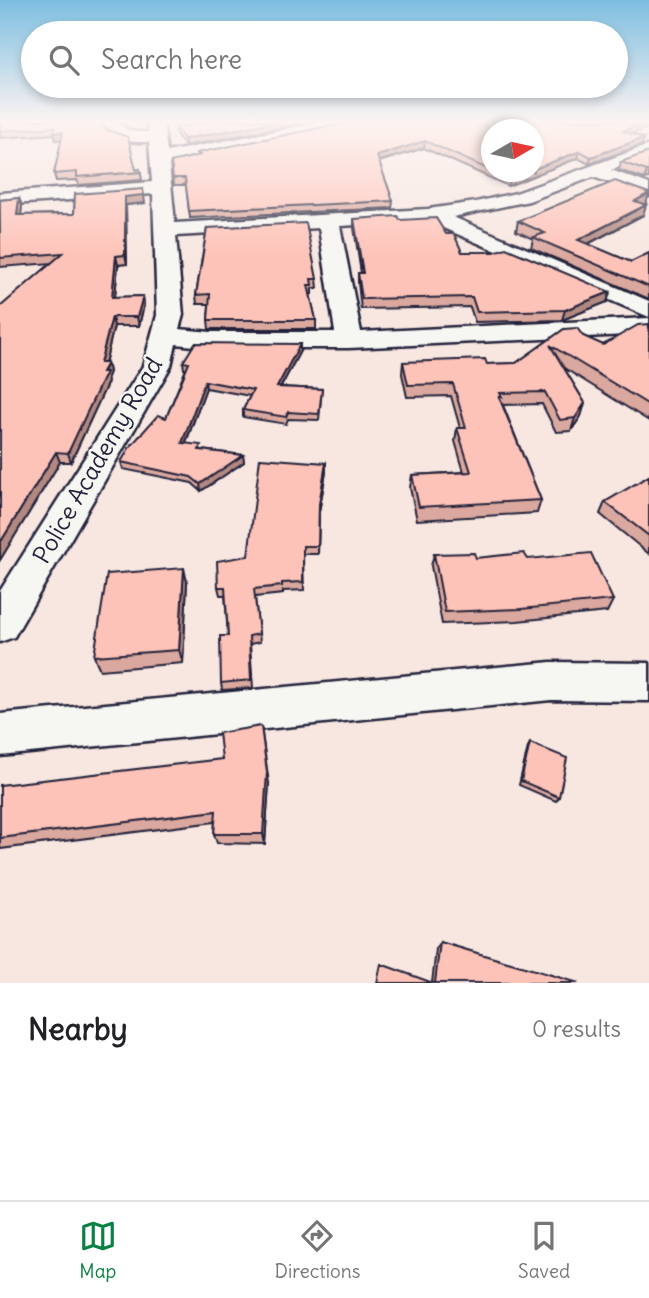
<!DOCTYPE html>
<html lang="en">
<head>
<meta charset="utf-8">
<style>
	body { margin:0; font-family:Delius,sans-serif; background:#f6f6f6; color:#202124 }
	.compass { position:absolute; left:481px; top:119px; width:63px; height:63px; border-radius:50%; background:#fff; box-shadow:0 4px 10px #0003; rotate:81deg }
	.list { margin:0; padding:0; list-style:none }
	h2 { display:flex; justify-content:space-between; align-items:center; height:91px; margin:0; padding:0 28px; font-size:30px }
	h2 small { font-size:23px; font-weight:400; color:#757577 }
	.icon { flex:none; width:38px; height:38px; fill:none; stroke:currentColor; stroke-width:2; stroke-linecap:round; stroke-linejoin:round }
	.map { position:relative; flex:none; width:649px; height:983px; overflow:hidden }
	.search { position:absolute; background:#fff; box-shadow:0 4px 10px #0003; left:21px; right:21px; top:21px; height:77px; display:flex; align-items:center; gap:18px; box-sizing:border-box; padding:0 24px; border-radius:38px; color:#757577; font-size:26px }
	.sheet { height:217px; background:#fff }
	nav { display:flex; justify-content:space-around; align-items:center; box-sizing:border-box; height:98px; border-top:2px solid #e0e0e0; background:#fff; font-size:19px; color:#757577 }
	nav a { display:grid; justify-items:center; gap:4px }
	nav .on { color:#0b8043 }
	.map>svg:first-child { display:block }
</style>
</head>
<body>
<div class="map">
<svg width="649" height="983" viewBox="0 0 649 983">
	<rect width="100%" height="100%" fill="#f8e7e1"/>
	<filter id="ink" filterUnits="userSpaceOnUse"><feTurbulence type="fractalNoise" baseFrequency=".0143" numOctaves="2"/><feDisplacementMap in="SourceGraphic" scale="14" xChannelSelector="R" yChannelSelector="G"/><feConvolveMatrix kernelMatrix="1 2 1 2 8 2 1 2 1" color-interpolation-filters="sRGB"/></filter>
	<g filter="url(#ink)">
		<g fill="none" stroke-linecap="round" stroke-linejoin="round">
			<defs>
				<g id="minor">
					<path d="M92,120C97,120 105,118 110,120C128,126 122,133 148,132L147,120H163L167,152L332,120H365L357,125L169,163L175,223L428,209L476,202L516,193L649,145V156L611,170L649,184V196L593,177L529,201L453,217L649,301V317L427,221L340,226L361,332L649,318V334L349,348H211L176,344L171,366L14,637L0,642V591L143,366L157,315L153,194L0,205V193L152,182L149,142C127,143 106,138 92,120ZM319,228L335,332H211L179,329L183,315L176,236Z"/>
					<path d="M551,662L649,663V701L551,700L0,756V714Z"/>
				</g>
			</defs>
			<!-- minor casing -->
			<use href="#minor" stroke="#22223b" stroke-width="5"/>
			<!-- minor -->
			<use href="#minor" fill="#f6f6f2" fill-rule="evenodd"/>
		</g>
		<!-- wall -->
		<g fill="#daa89e" stroke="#22223b" stroke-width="2" fill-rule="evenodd">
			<path d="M0,120H96L136,170L140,169L142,180L79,185L77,180L56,181L54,174L62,140H56L55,134L0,138Z"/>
			<path d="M115,120H124L125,125Z"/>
			<path d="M219,120H319L185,146L176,134L175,127Z"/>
			<path d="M358,121L632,134L642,145L589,164L578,158L508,186L424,148L379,162L393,201L392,208L190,218L186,185H174L171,162L198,156L197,153ZM492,130L534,172H492Z"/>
			<path d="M649,152V178L644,179L619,170L621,162Z"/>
			<path d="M649,193L646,203L644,204L643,215L588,244L631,262L649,253V299L531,248L533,239L516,231L518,221Z"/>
			<path d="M75,194L145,203L126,205L127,264L118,265L115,297L143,296L144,305L139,326H114L105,363H107L109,372L107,377L108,382L71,462H60L0,560L52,263L0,267V200L19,198L22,206L21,215L74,214Z"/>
			<path d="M354,219L400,220L446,234L462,252L610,292L607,302L562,320L475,322L470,307L361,309L358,283V273H361L354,228Z"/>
			<path d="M207,228L317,279L318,288H312V294H310L316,320V329H209L208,320L209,304H197L196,295Z"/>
			<path d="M649,324V421L564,368L585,403L581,416L571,431L556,432L542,404L503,405L541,500L537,513L417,520L410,488L412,475L464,472L455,441L457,428H460L451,396L407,397L402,374L403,362L487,364L516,363L564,329L583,336L603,345Z"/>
			<path d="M300,351L281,387L322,389L319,420L288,419L286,424L243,417V410L250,396L206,388L186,443L202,450L243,455L244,462L201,491L192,483L123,469L121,462L166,418L186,369H184L183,362Z"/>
			<path d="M326,463V472L319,512L318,554H303L304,590L283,591V594L255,597L260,642L250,644L253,688L222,690L221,683L228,636L225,595H220L218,587L248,556Z"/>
			<path d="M649,476V554L600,514L605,502Z"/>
			<path d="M434,554L476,558L528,559L613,600L607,612L517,621L442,624L431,566Z"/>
			<path d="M187,582L183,663L100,670L94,656Z"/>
			<path d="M530,743L559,797L556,801L519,785L528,747Z"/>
			<path d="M269,783L265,844L217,843L214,834L215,822L0,849V785Z"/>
			<path d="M440,942L578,983H376H432L436,949Z"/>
		</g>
		<!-- shaded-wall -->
		<g fill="#b28881" stroke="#22223b" stroke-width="2">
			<path d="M285,120H319L185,146L184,139Z"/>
			<path d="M649,121V127L622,138L623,131Z"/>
			<path d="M63,132L65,140H56L54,133Z"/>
			<path d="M644,138L642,145L589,164L591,157Z"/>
			<path d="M425,141L424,148L377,162V156Z"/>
			<path d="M580,151L578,158L508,186L509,178L527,172H534V169Z"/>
			<path d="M647,171H649V178L644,179Z"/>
			<path d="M143,189L145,203L126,205L127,264L125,255V197Z"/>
			<path d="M649,194L646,203L632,211L635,201Z"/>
			<path d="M19,198L22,206L20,223L17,215Z"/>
			<path d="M646,205L643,215L576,250L578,240Z"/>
			<path d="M116,256L118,265L114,306L112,297Z"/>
			<path d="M610,292L607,302L562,320L565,310Z"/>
			<path d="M143,296L144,305L139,326L137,317Z"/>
			<path d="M112,317L114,326L103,372L107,363L109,372L107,377L108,382L71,462L68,453L100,363Z"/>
			<path d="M300,344V351L277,394V387Z"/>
			<path d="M205,381L206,388L183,449L182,443Z"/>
			<path d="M585,403L581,416L571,431L575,418Z"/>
			<path d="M56,452L60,462L0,560V543Z"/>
			<path d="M243,455L244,462L201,491L200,484Z"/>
			<path d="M326,463V472L319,512L318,554L319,504Z"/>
			<path d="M184,568L187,582L183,663L179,650Z"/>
			<path d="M261,726L269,783L265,844L263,834Z"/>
		</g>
		<!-- building -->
		<g fill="#fec3b8" stroke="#22223b" stroke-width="2">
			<path d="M0,120H96L108,130L128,137L136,170L140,169L141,172L77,177V172L54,174L63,132L54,133L55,127L0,131Z"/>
			<path d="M219,120H285L184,139L175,127Z"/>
			<path d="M359,120H649V121L623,131L644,138L591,157L580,151L534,169V130H492V171L425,141L377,156L393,201L189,211L185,178H173L171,162L200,155L197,153Z"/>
			<path d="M649,152V171H647L621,162Z"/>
			<path d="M493,172H527L509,178Z"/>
			<path d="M615,181L649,193L635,201L646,205L578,240L631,262L649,253V287L533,237L545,233L518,221Z"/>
			<path d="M143,189V195L125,197V255L116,256L112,297L143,296L137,317H112L100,363H107L102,372H106L68,453L56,452L0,543V307L63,253L0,258V200L19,198L17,215L74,214L75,194Z"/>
			<path d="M398,216L400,220L436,218L446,234H454L462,252H494L506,248L610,292L565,310L477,312L472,297L362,299L358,273H363L354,219Z"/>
			<path d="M306,223L317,279H311L312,285H308L316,320H208L210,294L196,295L207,228Z"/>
			<path d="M649,324V405L550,345L585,403L575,418L560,420L545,392L500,393L502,397H499L541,500L419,507L412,475L471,472L457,428H466L453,384L408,385L403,362L485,359L487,364L516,363L564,329L577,328L583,336L603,345L638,325Z"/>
			<path d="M195,343L300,344L277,387L322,389L319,414L288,412L286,417L243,410L253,390L205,381L182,443L201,445L199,450L243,455L200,484L191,477L121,462L129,448L158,415L166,418L189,363L183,362Z"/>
			<path d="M260,458L326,463L319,504L318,546H303V582L282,583V586L254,589L259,634L249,636L251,680L221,683L220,636H228L225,587H218L217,561L248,556Z"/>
			<path d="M649,476V536L605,502Z"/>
			<path d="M474,553L476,558L524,553L528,559L591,553L613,600L521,609L445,612L434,554Z"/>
			<path d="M184,568L179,650L94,656L107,574Z"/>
			<path d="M261,726L267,772L263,834H214L216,811L0,838V785L222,759L219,733Z"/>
			<path d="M530,743L567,758L559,797L521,781Z"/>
			<path d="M440,942L578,983H435Z"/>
			<path d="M381,964L433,983H377Z"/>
		</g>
	</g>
	<!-- sky -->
	<linearGradient id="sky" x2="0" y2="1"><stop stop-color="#7dbee0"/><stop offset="0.47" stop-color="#fcf4f2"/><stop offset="1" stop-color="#fcf4f2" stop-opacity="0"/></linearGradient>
	<rect width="649" height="258" fill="url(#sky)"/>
	<g text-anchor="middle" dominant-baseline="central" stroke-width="5" stroke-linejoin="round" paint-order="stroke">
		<!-- street labels -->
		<g font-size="24" fill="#22223b" stroke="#f6f6f2">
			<text transform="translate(97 460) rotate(-60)">Police Academy Road</text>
		</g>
	</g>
</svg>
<svg class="compass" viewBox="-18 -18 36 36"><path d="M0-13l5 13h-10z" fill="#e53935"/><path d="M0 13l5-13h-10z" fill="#757577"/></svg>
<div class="search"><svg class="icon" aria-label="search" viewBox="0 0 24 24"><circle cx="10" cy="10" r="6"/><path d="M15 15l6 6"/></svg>Search here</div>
</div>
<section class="sheet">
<h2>Nearby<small>0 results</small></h2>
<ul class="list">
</ul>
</section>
<nav>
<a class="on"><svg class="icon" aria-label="map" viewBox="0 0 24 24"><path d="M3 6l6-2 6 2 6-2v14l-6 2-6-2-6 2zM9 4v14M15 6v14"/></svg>Map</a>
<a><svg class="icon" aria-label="directions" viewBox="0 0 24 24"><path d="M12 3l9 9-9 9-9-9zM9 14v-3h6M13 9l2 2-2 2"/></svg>Directions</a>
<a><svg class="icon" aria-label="saved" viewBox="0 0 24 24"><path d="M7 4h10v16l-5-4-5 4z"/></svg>Saved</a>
</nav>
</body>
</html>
